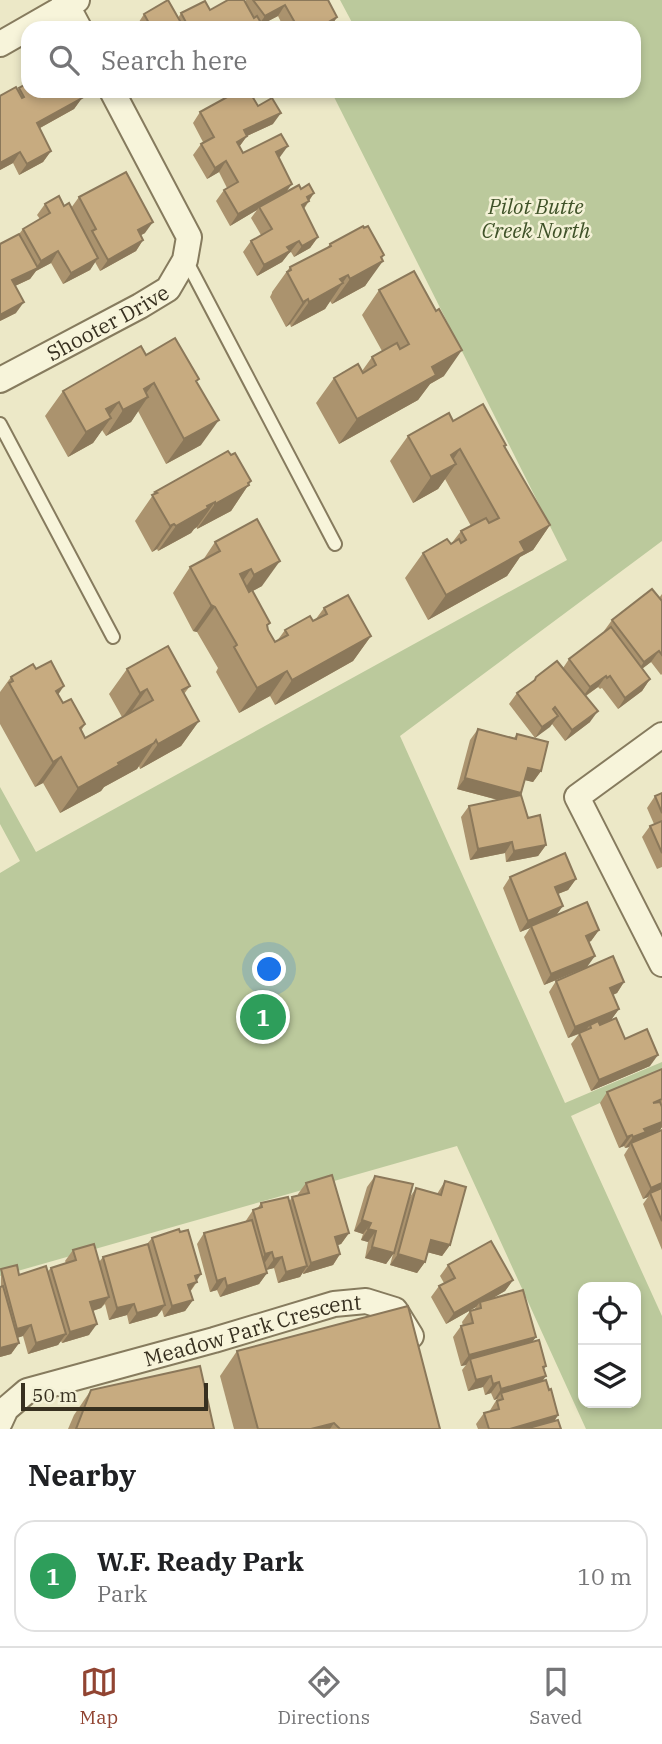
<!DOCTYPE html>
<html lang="en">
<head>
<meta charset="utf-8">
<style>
	body { margin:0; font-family:"IBM Plex Serif",serif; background:#f2f2f2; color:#202124 }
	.controls { position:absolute; right:21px; bottom:21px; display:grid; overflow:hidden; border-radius:14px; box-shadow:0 4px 10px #0003 }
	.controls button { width:63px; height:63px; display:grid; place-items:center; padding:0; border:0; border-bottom:2px solid #e0e0e0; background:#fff; color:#202124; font:35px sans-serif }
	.scale { position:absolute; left:21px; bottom:18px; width:187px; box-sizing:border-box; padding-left:7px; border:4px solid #373020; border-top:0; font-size:19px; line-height:24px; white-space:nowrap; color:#373020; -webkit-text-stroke:5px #f3f1d6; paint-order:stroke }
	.you { position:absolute; left:270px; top:970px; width:24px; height:24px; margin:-18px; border:5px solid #fff; border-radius:50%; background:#1a73e8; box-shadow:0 0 0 10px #1a73e833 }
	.badge { display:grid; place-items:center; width:46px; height:46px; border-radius:50%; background:#914432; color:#fff; font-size:23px; font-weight:700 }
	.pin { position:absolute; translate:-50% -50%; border:4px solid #fff; box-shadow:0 2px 7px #0006 }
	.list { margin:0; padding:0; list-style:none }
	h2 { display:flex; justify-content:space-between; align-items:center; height:91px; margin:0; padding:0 28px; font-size:30px }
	h2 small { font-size:23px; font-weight:400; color:#757577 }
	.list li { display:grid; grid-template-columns:46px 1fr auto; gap:21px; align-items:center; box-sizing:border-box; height:112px; margin:0 14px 14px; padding:0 14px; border:2px solid #e0e0e0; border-radius:21px }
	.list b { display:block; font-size:26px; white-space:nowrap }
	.list p { margin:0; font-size:23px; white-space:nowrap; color:#757577 }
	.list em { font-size:23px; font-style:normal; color:#757577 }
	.icon { flex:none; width:38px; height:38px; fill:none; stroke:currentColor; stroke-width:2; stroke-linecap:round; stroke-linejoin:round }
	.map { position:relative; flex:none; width:662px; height:1429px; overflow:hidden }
	.search { position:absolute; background:#fff; box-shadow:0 4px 10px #0003; left:21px; right:21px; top:21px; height:77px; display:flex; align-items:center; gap:18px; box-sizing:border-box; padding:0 24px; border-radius:21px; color:#757577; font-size:26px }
	.sheet { height:217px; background:#fff }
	nav { display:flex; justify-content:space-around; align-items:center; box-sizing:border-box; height:98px; border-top:2px solid #e0e0e0; background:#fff; font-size:19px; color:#757577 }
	nav a { display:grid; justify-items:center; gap:4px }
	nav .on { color:#914432 }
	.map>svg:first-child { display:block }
</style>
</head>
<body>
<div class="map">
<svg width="662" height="1429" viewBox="0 0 662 1429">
	<rect width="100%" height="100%" fill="#ece8c7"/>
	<!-- green -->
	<path fill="#bbc99c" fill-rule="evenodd" d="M340,0H662V541L400,736L565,1103L662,1062V1075L571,1116L662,1316V1429H586L457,1146L0,1276V873L20,861L0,824V787L36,852L567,560L331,91H634V28H355ZM583,1287H636V1403H583Z"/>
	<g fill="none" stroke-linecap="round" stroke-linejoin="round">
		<defs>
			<g id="lane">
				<path d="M186,260L335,544"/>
				<path d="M0,424L113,637"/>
			</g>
			<g id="street">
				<path d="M64,0L79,28"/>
				<path d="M0,44L77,0"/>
				<path id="s1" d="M0,380L140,306L168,289L185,260L189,237L112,91"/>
				<path d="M662,735L577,797L662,964"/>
				<path id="s2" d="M0,1422L6,1409L27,1391L214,1340L334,1304L366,1301L395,1310L411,1336"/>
			</g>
		</defs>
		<!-- lane casing -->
		<use href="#lane" stroke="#867b5e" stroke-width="16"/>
		<!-- street casing -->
		<use href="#street" stroke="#867b5e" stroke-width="28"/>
		<!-- lane -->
		<use href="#lane" stroke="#f7f4da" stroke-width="12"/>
		<!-- street -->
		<use href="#street" stroke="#f7f4da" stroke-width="24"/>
	</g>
	<!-- wall -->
	<g fill="#ab936e">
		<path d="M246,0H328L337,17L330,28H284L278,16L262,24L264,28H138L137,25L144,14L178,18L181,13L210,10L245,2Z"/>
		<path d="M19,88L82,98L74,109L40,128L51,151L43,162L19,175L13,163L0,170V96L18,90Z"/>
		<path d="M258,106L273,124L247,136L239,147L243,153L280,157L279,158L286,192L301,189L314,193L304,209L318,237L310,248L294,257L291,252L288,254L282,262L257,276L243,252L251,241L261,235L251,218L257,210L230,226L216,201L224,190L227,188L219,172L207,179L193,155L201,144L203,142L193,123L200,112Z"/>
		<path d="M79,197L145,233L141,235L143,240L136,251L100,271L95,262L90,270L63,284L51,263L36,271L30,279L15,286L16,313L0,321L19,234L23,229L40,219L37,215L45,204L64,206L87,239L71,208Z"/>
		<path d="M330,244L382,259L365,286L332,304L330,301L325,309L291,327L290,324L286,327L270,297L272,293V292L290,267L327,248Z"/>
		<path d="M379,290L444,376L430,384L418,400L339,444L316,403L334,378L362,371L372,357L382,351L362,315Z"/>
		<path d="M146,355L197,382L201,445L166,464L138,411L131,422L106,436L102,430L93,443L68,457L45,416L63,391Z"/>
		<path d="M453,421L506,445L505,447L550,525L533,550L520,557L507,576L428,620L405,578L423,553L451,544L461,531L471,526L445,479L438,489L413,503L390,461L408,436Z"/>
		<path d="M251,481L231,511L197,529V527L194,529L191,533L158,551L157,549L152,552L135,521L155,492Z"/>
		<path d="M257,519L262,586L252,591L268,630L275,642L277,641L285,630L315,620L324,608L371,636L353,661L275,705L270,696L239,713L216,672L218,668L197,632L193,631L173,593L190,567L203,560L215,542Z"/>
		<path d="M662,594V674L661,675L651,662L642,669L650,679L642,691L618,709L602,688L600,689L598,687L586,696L590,722L565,741L552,724L535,738L541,771L533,782L525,780L519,795L528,818L546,845L538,856L506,862L505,853L470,860L461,817L469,806L498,800L457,789L470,740L478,729L514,738L517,734L535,738L509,704L517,693L532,682L536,677L563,668L569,659L605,632L604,631L612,620L659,598Z"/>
		<path d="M36,669L58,695L63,703L85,724L81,731L85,738L122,717L109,694L127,669L190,686L184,694L199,721L181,746L140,769L139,766L137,769L104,787L101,791L60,813L43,783L35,787L0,724V692L11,677Z"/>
		<path d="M662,793V867L657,869L642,837L650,826L654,824L647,808L655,796Z"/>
		<path d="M510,877L576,879L568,890L558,894L557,915L599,930L591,941L589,942L587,967L544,985L524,937L530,928L520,932L503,888Z"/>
		<path d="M556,981L624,982L617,993L613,995L619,1009L611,1020L625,1039L650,1066L591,1091L571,1044L579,1034L568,1038L549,992Z"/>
		<path d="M662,1069V1127L660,1130L640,1140L662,1130V1250L643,1204L648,1197L643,1199L624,1155L629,1147L625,1148L624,1146L619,1148L600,1103L607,1092Z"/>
		<path d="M375,1176L410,1197L416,1188L437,1194L445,1181L450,1245L442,1256L427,1252L425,1262L417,1273L390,1265L393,1254L386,1264L365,1258L368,1242L361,1240L363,1234L354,1231L367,1187Z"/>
		<path d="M306,1183L349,1233L341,1244L338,1245L340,1254L333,1265L303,1274V1272L300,1277L278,1283L274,1268L266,1270L267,1273L259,1284L220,1297L217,1290L210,1292L197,1244L204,1233L245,1222L253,1210L257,1209L261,1203L289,1202L292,1197L298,1195V1194Z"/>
		<path d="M152,1238L196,1281L197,1282L190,1292L193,1300L185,1311L164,1317L162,1310L157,1316L129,1324L127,1315L109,1320L105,1304L101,1308L93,1311L89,1335L62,1343L61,1341L58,1345L28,1354L23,1336L17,1338L19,1343L11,1354L0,1357L1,1269L19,1275L48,1271L51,1268L66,1263L65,1261L73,1250L99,1262L103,1257L147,1244Z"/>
		<path d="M448,1265L513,1280L505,1291L491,1299L536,1337L532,1341L546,1366L544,1369L546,1376L542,1381L549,1390L558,1415L555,1420L561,1429H478L476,1424L484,1413L489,1412L497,1399L494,1400L491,1393L485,1395L483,1387L468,1391L462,1370L466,1365L461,1366L453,1337L461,1326H463L462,1322L470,1311L474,1310L476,1307L446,1324L431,1297L439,1286L444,1283L440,1276Z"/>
		<path d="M237,1351L440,1429H234L220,1376Z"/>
		<path d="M91,1390L214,1429H68L74,1415Z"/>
	</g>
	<!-- shaded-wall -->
	<g fill="#8b785a">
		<path d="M285,5L278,16L257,27L265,16Z"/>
		<path d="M337,17L330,28H318Z"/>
		<path d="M82,98L74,109L29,134L37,123Z"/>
		<path d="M281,113L273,124L247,136L239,147L229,153L244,130Z"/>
		<path d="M288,146L280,157L269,163L276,152Z"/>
		<path d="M51,151L43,162L19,175L27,164Z"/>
		<path d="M20,152L13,163L0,170V163Z"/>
		<path d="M226,161L219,172L207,179L215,168Z"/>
		<path d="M292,184L284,195L259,207L257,210L230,226L238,214Z"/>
		<path d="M314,193L301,212L294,216L307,197Z"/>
		<path d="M153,222L145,233L130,241L138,230Z"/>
		<path d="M318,237L310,248L294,257L302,246Z"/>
		<path d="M143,240L136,251L100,271L108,260Z"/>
		<path d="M299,241L282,262L257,276L264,265L287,247Z"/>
		<path d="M58,251L51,263L36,271L30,279L4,291L12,280L35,269L41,261Z"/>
		<path d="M384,255L378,264L383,261L365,286L332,304L350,279Z"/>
		<path d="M98,258L90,270L63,284L71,273Z"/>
		<path d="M348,275L325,309L291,327L309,302Z"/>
		<path d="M308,299L290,324L286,327L303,302Z"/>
		<path d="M24,302L16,313L0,321V315Z"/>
		<path d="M462,350L444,376L430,384L418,400L339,444L357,419L432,367Z"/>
		<path d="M154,383L141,400L148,397L131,422L106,436L123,410L144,389Z"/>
		<path d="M119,402L105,421L111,418L93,443L68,457L86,432L106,409Z"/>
		<path d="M219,420L201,445L166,464L184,439Z"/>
		<path d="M460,449L447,469L456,464L438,489L413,503L431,477L451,455Z"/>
		<path d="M251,481L231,511L197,529L215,504Z"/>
		<path d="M215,502L197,527L194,529L191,533L158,551L176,526Z"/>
		<path d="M174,524L157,549L152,552L170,526Z"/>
		<path d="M550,525L533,550L520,557L507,576L428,620L446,595L520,542Z"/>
		<path d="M280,561L262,586L237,600L254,575Z"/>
		<path d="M251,569L234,594L240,574Z"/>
		<path d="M211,605L215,607L197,632L193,631Z"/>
		<path d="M371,636L353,661L275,705L292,680Z"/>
		<path d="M659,651L651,662L636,673L644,662Z"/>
		<path d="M287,671L270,696L239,713L257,688Z"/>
		<path d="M606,676L598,687L582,698L590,687Z"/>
		<path d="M650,679L642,691L618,709L625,698Z"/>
		<path d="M64,686L47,711L56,691Z"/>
		<path d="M147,689L129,715L122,718L140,693Z"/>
		<path d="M598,711L590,722L565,741L572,730Z"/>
		<path d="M558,716L550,727L535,738L542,727Z"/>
		<path d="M199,721L181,746L140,769L158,744Z"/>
		<path d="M154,743L137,769L104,787L101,791L60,813L78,788L118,763Z"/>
		<path d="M61,757L43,783L35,787L53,762Z"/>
		<path d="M528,768L541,771L533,782L520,779Z"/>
		<path d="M465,778L521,793L514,804L457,789Z"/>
		<path d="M512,842L505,853L470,860L478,849Z"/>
		<path d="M546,845L538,856L506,862L514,851Z"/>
		<path d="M576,879L568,890L547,898L555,887Z"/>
		<path d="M563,906L555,917L531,926L530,928L520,932L528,921Z"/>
		<path d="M599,930L591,941L578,947L586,936Z"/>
		<path d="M595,956L587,967L544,985L551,974Z"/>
		<path d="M624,982L617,993L602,999L610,988Z"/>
		<path d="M619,1009L611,1020L591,1028L590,1025L585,1031L568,1038L575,1027Z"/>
		<path d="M658,1055L650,1066L591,1091L599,1080Z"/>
		<path d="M662,1122V1127L660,1130L641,1139L638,1143H631L629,1147L625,1148L633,1137L644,1129Z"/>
		<path d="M632,1135L624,1146L619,1148L627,1137Z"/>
		<path d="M662,1183V1191L650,1193L648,1197L643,1199L651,1188Z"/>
		<path d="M362,1220L371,1223L363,1234L354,1231Z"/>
		<path d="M368,1229L376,1231L368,1242L361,1240Z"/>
		<path d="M349,1233L341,1244L328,1248L335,1237Z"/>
		<path d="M431,1240L450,1245L442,1256L423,1251Z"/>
		<path d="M372,1247L394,1253L386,1264L365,1258Z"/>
		<path d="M272,1252L264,1264L257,1265L265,1254Z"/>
		<path d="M340,1254L333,1265L303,1274L311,1263Z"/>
		<path d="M398,1254L425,1262L417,1273L390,1265Z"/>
		<path d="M282,1257L274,1268L266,1270L274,1259Z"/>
		<path d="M307,1266L300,1277L278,1283L286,1272Z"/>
		<path d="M267,1273L259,1284L220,1297L227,1286Z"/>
		<path d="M201,1274L189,1293L181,1296L195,1276Z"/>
		<path d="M225,1278L217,1290L210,1292L217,1281Z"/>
		<path d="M513,1280L505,1291L481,1305L480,1302L476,1307L446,1324L454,1313Z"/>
		<path d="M109,1297L101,1308L83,1314L90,1302Z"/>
		<path d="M193,1300L185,1311L164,1317L172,1306Z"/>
		<path d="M134,1304L127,1315L109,1320L117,1308Z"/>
		<path d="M165,1305L157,1316L129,1324L137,1313Z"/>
		<path d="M97,1324L89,1335L62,1343L70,1332Z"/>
		<path d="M31,1325L23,1336L10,1340L17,1329Z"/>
		<path d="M66,1334L58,1345L28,1354L36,1343Z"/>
		<path d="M536,1337L528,1348L470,1359L466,1365L461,1366L469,1355Z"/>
		<path d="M19,1343L11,1354L0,1357V1348Z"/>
		<path d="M491,1376L483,1387L468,1391L476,1380Z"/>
		<path d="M546,1376L538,1387L501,1393L497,1399L494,1400L501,1389Z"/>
		<path d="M499,1382L491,1393L485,1395L493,1384Z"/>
		<path d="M558,1415L551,1426L542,1429H510Z"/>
		<path d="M334,1423L330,1429H311Z"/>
	</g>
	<!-- building -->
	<g fill="#c7ab80" stroke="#8b785a" stroke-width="2">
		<path d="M168,0L184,28H140L149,23L144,14Z"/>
		<path d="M228,0H244L254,18L257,16L264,28H189L181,13L205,1L210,10Z"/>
		<path d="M253,0H328L337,17L318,28H298L285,5L265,16Z"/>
		<path d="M28,83V91H77L82,98L37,123L51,151L27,164L20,152L0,163V96L16,87L22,98L24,97L19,88Z"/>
		<path d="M238,91H249L258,106L272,98L281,113L244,130L247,136L237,142L243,153L281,134L288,146L276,152L292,184L238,214L224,190L238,182L226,161L215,168L201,144L214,137L200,112Z"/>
		<path d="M126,172L153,222L138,230L143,240L108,260L92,231L96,229L79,197Z"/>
		<path d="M309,184L314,193L307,197L309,201L302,205L318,237L302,246L299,241L287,247L290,251L264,265L251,241L272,229L259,207L299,185L301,189Z"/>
		<path d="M59,196L64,206L69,203L98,258L71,273L58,251L41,261L23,229L50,213L45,204Z"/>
		<path d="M363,226L364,228L368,226L384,255L381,257L383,261L350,279L348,275L340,279L343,283L309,302L308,299L303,302L287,272L291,270L290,267L331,246L330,244Z"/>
		<path d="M19,234L38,268L12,280L24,302L0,315V244Z"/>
		<path d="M414,271L436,311L439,309L462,350L432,367L436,375L357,419L334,378L358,364L363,373L376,365L372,357L397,343L400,349L409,344L379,290Z"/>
		<path d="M175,338L199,379L196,381L219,420L184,439L154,383L144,389L148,397L123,410L119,402L106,409L111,418L86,432L63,391L141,346L146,355Z"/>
		<path d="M483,404L506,445L504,446L550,525L520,542L525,551L446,595L423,553L447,539L451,544L459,539L461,543L466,540L461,531L486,518L489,523L499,518L460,449L451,455L456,464L431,477L408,436L449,413L453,421Z"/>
		<path d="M228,451L231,455L235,453L251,481L248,483L249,485L215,504V502L207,506L208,508L176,526L174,524L170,526L152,495L157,493L155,492Z"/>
		<path d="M257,519L280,561L254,575L251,569L240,574L249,592L252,590L270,623L267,625L268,630L275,642L288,635L285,630L310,616L313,621L327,614L324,608L348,595L371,636L292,680L287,671L257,688L234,647L237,645L236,643L215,607L211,605L190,567L220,551L215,542Z"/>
		<path d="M652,589L662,601V655L659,651L644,662L612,620Z"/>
		<path d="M611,627L650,679L625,698L610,676L607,678L606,676L590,687L569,659Z"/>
		<path d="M168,646L190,686L182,690L199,721L158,744L156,740L154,743L118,763L119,765L78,788L61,757L53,762L9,683L13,681L11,677L33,664L36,669L51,661L64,686L56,691L63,703L71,699L85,724L80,728L85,738L153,700L147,689L140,693L127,669Z"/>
		<path d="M557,661L598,711L572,730L555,707L553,709L558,716L542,727L517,693L535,680L536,677Z"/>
		<path d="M478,729L516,739L517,734L548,742L541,771L528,768L521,793L465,778Z"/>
		<path d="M662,793V813L655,796Z"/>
		<path d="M521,795L528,818L540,815L546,845L514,851L512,842L478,849L469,806Z"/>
		<path d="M662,821V853L650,826Z"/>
		<path d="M565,853L576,879L555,887L563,906L528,921L510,877Z"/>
		<path d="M587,902L599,930L586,936L595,956L551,974L531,926Z"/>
		<path d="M613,956L624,982L610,988L619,1009L575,1027L556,981Z"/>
		<path d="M616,1018L625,1039L647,1029L658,1055L599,1080L579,1033L591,1028L590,1025L598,1021L600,1025Z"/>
		<path d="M662,1069V1099L653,1103L660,1102L662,1107V1122L644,1129L646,1132L633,1137L632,1135L627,1137L607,1092Z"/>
		<path d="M662,1130V1183L651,1188L631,1143Z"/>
		<path d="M332,1175L349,1233L335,1237L340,1254L311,1263L292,1197L309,1193L306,1183Z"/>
		<path d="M375,1176L413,1184L394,1253L372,1247L376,1231L368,1229L371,1223L362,1220Z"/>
		<path d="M445,1181L466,1187L450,1245L431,1240L425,1262L398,1254L416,1188L441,1195Z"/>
		<path d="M662,1188V1221L650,1193Z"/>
		<path d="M288,1197L307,1266L286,1272L282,1257L274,1259L272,1252L265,1254L253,1210L262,1207L261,1203Z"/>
		<path d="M252,1220L267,1273L227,1286L225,1278L217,1281L204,1233Z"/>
		<path d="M179,1229L180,1232L188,1230L201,1274L195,1276L197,1282L188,1285L193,1300L172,1306L152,1238Z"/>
		<path d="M491,1241L513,1280L454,1313L439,1286L455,1278L448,1265Z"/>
		<path d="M94,1244L109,1297L90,1302L97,1324L70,1332L51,1268L76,1260L73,1250Z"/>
		<path d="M148,1244L165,1305L137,1313L134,1304L117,1308L103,1257Z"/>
		<path d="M17,1265L19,1275L46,1266L66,1334L36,1343L31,1325L17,1329L1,1269Z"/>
		<path d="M3,1286L19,1343L0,1348V1287Z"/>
		<path d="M523,1290L536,1337L469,1355L461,1326L473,1323L470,1311L481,1308L480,1302Z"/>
		<path d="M408,1306L440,1429H340L334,1423L311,1429H258L237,1351Z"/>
		<path d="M539,1340L546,1366L543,1367L546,1376L501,1389L499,1382L493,1384L491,1376L476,1380L470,1359Z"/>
		<path d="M200,1366L214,1429H76L91,1390Z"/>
		<path d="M546,1380L549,1390L551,1389L558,1415L510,1429H489L484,1413L499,1409L497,1401L503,1399L501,1393Z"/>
		<path d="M558,1420L561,1429H525Z"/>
	</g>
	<g text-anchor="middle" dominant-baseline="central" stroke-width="5" stroke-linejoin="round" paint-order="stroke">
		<!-- park labels -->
		<g font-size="21" font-style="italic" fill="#3f5228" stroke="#f3f1d6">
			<text x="536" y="206">Pilot Butte<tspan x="536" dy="24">Creek North</tspan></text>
		</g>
		<!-- street labels -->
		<g font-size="21" fill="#373020" stroke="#f3f1d6">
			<text stroke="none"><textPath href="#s1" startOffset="122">Shooter Drive</textPath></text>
			<text stroke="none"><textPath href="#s2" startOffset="276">Meadow Park Crescent</textPath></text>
		</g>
	</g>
</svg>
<div class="controls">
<button><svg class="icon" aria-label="locate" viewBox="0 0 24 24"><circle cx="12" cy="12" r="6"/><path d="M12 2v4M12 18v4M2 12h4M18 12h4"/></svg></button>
<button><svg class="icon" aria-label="layers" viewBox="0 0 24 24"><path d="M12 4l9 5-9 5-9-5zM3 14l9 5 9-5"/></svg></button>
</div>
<div class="scale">50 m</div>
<div class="you"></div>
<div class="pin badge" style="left:263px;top:1017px;background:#2e9e5b">1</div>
<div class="search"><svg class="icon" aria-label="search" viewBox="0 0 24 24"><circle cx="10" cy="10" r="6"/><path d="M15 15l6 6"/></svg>Search here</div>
</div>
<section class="sheet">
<h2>Nearby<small></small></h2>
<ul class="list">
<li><span class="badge" style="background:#2e9e5b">1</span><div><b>W.F. Ready Park</b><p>Park</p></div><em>10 m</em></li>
</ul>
</section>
<nav>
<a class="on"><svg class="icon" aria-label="map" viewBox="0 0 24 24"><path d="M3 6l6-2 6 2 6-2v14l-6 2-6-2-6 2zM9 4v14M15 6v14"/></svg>Map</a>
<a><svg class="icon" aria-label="directions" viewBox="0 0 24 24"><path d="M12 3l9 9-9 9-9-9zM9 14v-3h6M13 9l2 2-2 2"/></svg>Directions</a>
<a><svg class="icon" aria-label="saved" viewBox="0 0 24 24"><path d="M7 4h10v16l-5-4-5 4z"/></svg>Saved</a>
</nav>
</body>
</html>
